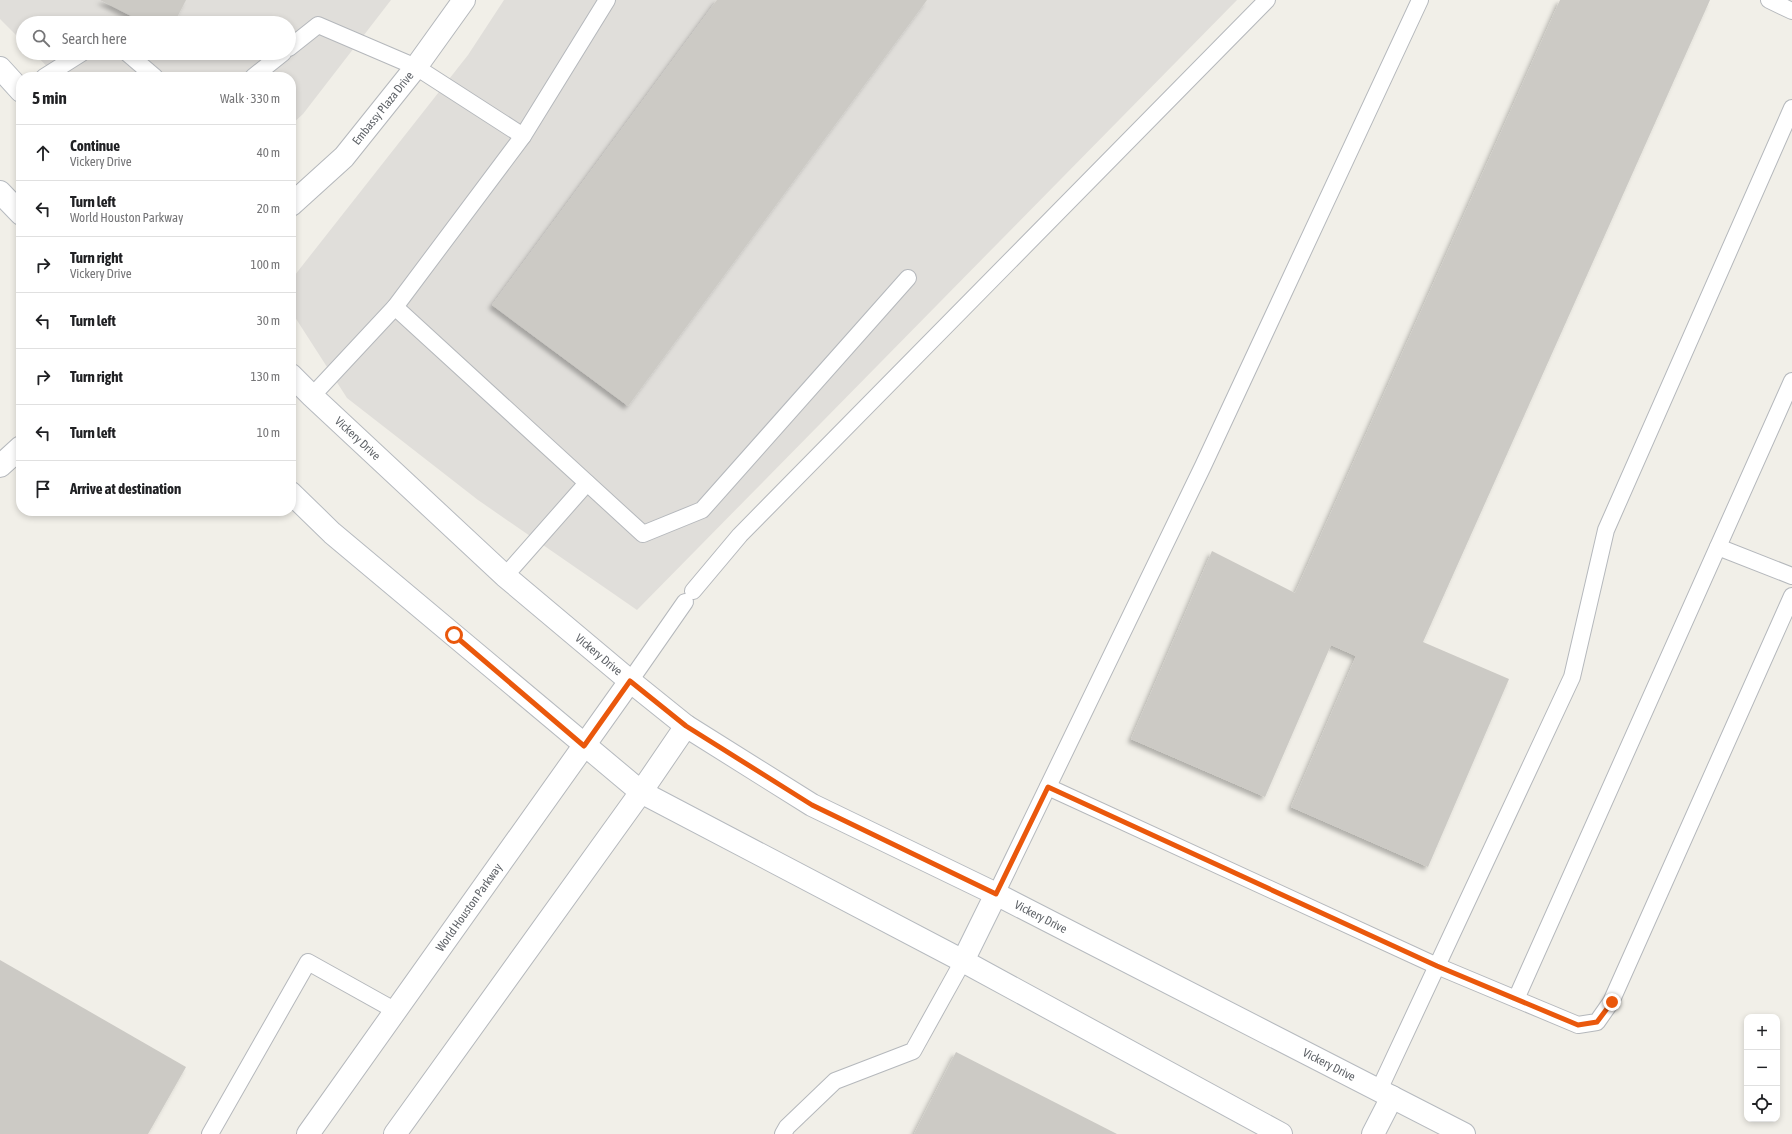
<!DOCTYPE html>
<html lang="en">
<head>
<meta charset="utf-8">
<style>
	body { margin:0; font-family:"Asap Condensed",sans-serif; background:#f2f2f2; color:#202124 }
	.controls { position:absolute; right:12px; bottom:12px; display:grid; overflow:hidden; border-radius:8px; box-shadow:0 2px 6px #0003 }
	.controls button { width:36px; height:36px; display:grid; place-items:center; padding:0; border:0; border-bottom:1px solid #e0e0e0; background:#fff; color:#202124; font:20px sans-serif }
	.stop { position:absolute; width:12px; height:12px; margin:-9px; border:3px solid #ea580c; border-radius:50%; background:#fff }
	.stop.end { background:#ea580c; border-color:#fff; box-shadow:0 1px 4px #0008 }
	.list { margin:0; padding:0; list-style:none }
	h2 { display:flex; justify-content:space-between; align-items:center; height:52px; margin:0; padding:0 16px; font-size:17px }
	h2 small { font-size:13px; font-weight:400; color:#757577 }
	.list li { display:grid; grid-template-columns:26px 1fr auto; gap:12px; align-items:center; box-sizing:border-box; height:56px; padding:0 16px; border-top:1px solid #e0e0e0 }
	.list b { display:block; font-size:15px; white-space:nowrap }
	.list p { margin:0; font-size:13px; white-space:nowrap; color:#757577 }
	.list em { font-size:13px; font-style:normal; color:#757577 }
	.icon { flex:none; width:22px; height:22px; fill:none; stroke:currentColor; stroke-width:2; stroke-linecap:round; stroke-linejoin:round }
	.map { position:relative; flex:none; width:1792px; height:1134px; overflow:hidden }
	.search { position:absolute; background:#fff; box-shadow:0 2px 6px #0003; left:16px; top:16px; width:280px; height:44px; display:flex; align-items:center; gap:10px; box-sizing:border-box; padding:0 14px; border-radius:22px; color:#757577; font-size:15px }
	.panel { position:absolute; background:#fff; box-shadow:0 2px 6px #0003; left:16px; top:72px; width:280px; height:444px; border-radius:16px }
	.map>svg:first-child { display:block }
</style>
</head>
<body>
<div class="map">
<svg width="1792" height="1134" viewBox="0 0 1792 1134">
	<defs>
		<filter id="shadow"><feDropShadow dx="-3.5" dy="3.5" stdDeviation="2" flood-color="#0004"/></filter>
	</defs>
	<rect width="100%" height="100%" fill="#f1efe8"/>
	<!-- industrial -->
	<g fill="#e0deda">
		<path d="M0,0H391L303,114L291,125V77H57L34,53H289V23H23V42L0,19Z"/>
		<path d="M504,0H1237L637,610L478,500L347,398L291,311V280L468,55Z"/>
	</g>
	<!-- building -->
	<g fill="#cccac5" filter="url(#shadow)">
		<path d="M100,0H186L174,23H145Z"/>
		<path d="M717,0H927L628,406L492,305Z"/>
		<path d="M1560,0H1710L1423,642L1509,679L1428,867L1291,807L1356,656L1331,645L1265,797L1131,739L1212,551L1295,593Z"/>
		<path d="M0,960L186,1067L148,1134H0Z"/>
		<path d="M956,1052L1117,1134H914Z"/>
	</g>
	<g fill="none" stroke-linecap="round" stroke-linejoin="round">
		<defs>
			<g id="service">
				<path d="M1769,0L1792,11"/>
				<path d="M289,48L318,25L416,67L523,136"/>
				<path d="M127,53L155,77"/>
				<path d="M44,77L82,53"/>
				<path d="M253,77L283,53"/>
				<path d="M395,307L643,534L702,510L908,278"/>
				<path d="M312,396L395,307L523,136L607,0"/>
				<path d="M1718,547L1792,576"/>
				<path d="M505,576L587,483"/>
				<path d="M693,591L740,535L1267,0"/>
				<path d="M630,681L685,602"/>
				<path d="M1048,787L1437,966L1578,1025L1597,1022L1611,1002L1792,596"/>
				<path d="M996,894L1203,466L1420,0"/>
				<path d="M1516,999L1792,381"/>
				<path d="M1379,1090L1572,677L1606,530L1792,108"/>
				<path d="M210,1134L308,962L396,1011"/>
				<path d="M783,1134L787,1127L835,1081L913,1051L963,961"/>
			</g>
			<g id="minor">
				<path id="s1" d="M291,205L344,157L416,67L464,0"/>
				<path d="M0,466L21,447"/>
			</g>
			<g id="tertiary">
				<path id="s2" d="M308,1134L630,681"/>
				<path d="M395,1134L641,792L686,726"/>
			</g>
			<g id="secondary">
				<path d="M0,68L21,91"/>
				<path d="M0,192L21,214"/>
				<path id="s3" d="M291,375L312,396L505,576L630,681L686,726L812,805L996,894L1464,1134"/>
				<path d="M291,493L332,533L641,792L963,961L1281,1134"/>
				<path d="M963,961L996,894"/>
				<path d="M1373,1134L1392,1097"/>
			</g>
		</defs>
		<!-- service casing -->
		<use href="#service" stroke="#b5b8bc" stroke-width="18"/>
		<!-- minor casing -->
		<use href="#minor" stroke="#b5b8bc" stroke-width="24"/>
		<!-- tertiary casing -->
		<use href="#tertiary" stroke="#b5b8bc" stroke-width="24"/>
		<!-- secondary casing -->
		<use href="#secondary" stroke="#b6babf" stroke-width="24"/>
		<!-- service -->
		<use href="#service" stroke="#fff" stroke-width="16"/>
		<!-- minor -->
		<use href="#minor" stroke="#fff" stroke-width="22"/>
		<!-- tertiary -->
		<use href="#tertiary" stroke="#fff" stroke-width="22"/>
		<!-- secondary -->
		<use href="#secondary" stroke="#fff" stroke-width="22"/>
	</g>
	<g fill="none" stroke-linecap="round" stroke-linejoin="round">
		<!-- route -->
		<path stroke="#ea580c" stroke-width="5" d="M454,635L584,746L630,681L686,726L812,805L996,894L1048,787L1437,966L1578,1025L1597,1022L1612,1002"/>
	</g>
	<g text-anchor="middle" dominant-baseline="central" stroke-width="4" stroke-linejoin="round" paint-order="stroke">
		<!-- street labels -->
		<g font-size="12" fill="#5f6368" stroke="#fff">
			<text stroke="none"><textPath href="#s1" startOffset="134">Embassy Plaza Drive</textPath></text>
			<text stroke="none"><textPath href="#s3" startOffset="92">Vickery Drive</textPath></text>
			<text stroke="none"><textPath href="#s3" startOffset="416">Vickery Drive</textPath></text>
			<text stroke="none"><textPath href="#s2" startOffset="278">World Houston Parkway</textPath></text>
			<text stroke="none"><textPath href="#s3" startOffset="932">Vickery Drive</textPath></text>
			<text stroke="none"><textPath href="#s3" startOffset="1256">Vickery Drive</textPath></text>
		</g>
	</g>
</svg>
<div class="controls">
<button>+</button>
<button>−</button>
<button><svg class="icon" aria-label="locate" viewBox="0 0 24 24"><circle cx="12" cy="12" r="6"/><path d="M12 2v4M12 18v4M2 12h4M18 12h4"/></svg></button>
</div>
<div class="stop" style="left:454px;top:635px"></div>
<div class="stop end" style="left:1612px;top:1002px"></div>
<div class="search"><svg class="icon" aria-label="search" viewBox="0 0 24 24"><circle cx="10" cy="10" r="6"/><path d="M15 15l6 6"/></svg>Search here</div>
<section class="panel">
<h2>5 min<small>Walk · 330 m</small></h2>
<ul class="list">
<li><svg class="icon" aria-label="ahead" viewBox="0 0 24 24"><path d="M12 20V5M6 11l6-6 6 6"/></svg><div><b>Continue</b><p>Vickery Drive</p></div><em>40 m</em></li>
<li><svg class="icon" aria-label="left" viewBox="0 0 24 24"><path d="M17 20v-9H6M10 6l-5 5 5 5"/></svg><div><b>Turn left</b><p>World Houston Parkway</p></div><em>20 m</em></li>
<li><svg class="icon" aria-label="right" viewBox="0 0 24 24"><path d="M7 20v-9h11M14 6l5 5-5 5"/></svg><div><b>Turn right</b><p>Vickery Drive</p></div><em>100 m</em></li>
<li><svg class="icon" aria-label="left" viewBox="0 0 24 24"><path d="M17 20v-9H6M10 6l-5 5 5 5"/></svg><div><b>Turn left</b></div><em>30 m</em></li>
<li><svg class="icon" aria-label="right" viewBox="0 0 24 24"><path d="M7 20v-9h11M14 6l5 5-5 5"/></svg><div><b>Turn right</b></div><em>130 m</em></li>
<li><svg class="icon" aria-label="left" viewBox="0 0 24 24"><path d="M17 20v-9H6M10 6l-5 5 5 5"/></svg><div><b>Turn left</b></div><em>10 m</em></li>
<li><svg class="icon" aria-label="arrive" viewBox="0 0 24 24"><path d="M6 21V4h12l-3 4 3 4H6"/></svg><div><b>Arrive at destination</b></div></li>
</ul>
</section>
</div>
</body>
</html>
